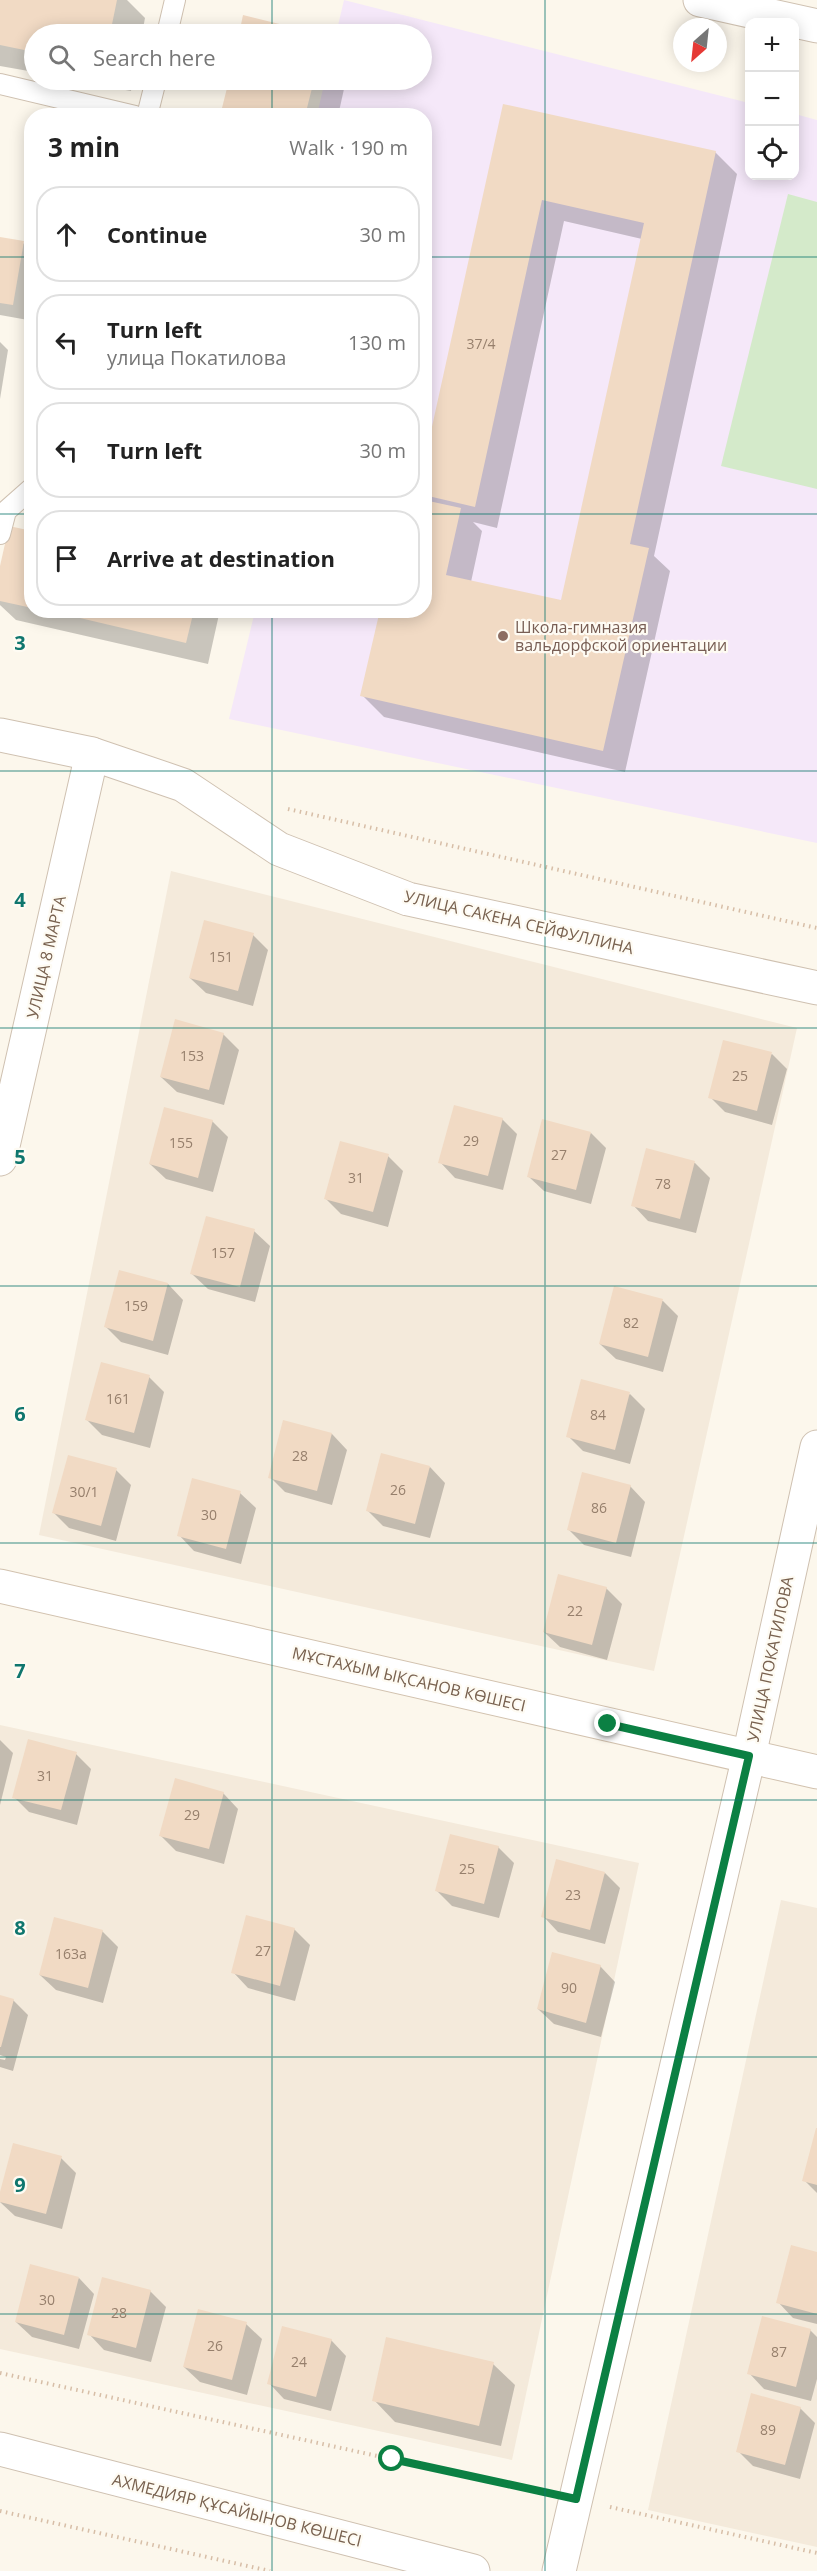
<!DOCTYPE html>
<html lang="en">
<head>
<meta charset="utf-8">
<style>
	body { margin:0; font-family:"Open Sans",sans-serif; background:#f6f6f6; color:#222 }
	.controls { position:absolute; right:18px; top:18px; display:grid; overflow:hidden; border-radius:12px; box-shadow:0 3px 15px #0003 }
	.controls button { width:54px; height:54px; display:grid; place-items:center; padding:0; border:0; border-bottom:2px solid #e0e0e0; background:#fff; color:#222; font:30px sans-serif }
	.compass { position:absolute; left:673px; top:18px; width:54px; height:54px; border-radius:50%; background:#fff; box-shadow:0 3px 15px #0003; rotate:207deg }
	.stop { position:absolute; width:18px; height:18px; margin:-14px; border:4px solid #0b8043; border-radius:50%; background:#fff }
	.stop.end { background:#0b8043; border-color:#fff; box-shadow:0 2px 6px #0008 }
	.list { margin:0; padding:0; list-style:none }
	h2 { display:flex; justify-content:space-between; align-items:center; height:78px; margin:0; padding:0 24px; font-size:26px }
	h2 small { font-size:20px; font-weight:400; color:#767676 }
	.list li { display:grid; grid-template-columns:39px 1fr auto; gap:18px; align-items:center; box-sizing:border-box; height:96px; margin:0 12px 12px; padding:0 12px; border:2px solid #e0e0e0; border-radius:24px }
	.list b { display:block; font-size:22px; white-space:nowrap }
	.list p { margin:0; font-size:20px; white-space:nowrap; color:#767676 }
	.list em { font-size:20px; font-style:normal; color:#767676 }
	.icon { flex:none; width:33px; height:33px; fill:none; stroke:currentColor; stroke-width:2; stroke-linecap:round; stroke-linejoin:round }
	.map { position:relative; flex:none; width:817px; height:2571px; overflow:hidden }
	.search { position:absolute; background:#fff; box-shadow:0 3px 15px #0003; left:24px; top:24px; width:408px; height:66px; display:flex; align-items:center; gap:15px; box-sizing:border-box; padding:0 21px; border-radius:33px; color:#767676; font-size:22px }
	.panel { position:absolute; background:#fff; box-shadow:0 3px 15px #0003; left:24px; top:108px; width:408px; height:510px; border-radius:24px }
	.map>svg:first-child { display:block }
</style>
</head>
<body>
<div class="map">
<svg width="817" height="2571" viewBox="0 0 817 2571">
	<rect width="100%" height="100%" fill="#fcf7ec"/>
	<!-- residential -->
	<g fill="#f4eadb">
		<path d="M171,871L797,1028L654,1671L39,1535Z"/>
		<path d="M0,1725L639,1863L512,2460L0,2349Z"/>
		<path d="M781,1900L817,1908V2547L648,2510Z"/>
	</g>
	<!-- education -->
	<path fill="#f5e8f9" d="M344,0L749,103L750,176H794L795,114L817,120V843L229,719L255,611L424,610V116L317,115L325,80H422V34H336Z"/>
	<!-- green -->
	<path fill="#d4eaca" d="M788,194L817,202V489L721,466Z"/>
	<!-- shadow -->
	<g fill="#0003" fill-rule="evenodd">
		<path d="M0,0H127L145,18L142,34H34V72L0,66Z"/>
		<path d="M245,17L317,34H241Z"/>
		<path d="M70,80H133L131,91Z"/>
		<path d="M230,80H346L338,116H222Z"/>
		<path d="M504,106L715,152L737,174L654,556L670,571L625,772L384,717L362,695L424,610L428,502L424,498V470ZM564,221L642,239L562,602L471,582L482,531L473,522L497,528Z"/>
		<path d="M0,239L23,243L32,251V298L28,320L0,315Z"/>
		<path d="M0,342L8,350L0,399Z"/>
		<path d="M32,533V610H220L208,664L16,620L0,605V572Z"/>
		<path d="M253,935L268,950L253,1006L206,993L190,978Z"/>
		<path d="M223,1034L239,1050L224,1105L177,1092L161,1077Z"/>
		<path d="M772,1054L787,1069L772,1125L725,1112L710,1097Z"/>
		<path d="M502,1119L517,1134L503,1190L455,1178L440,1162Z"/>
		<path d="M212,1121L228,1137L213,1192L166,1179L150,1164Z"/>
		<path d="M591,1133L606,1148L591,1204L544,1191L528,1176Z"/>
		<path d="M647,1149L695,1163L710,1178L696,1233L648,1221L633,1205Z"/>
		<path d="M388,1156L403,1171L388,1227L341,1214L326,1199Z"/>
		<path d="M254,1231L270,1246L255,1302L208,1289L192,1274Z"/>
		<path d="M168,1284L183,1300L168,1355L121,1342L106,1327Z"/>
		<path d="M615,1288L663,1301L678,1316L663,1372L616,1359L600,1344Z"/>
		<path d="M149,1377L164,1392L150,1448L102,1435L87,1420Z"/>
		<path d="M630,1394L645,1409L630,1464L583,1451L568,1436Z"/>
		<path d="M285,1422L332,1434L347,1450L332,1505L285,1492L270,1477Z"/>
		<path d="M430,1467L445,1483L430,1538L383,1526L368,1511Z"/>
		<path d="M116,1470L131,1485L116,1541L69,1528L54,1513Z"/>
		<path d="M630,1486L645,1502L631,1557L584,1545L568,1529Z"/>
		<path d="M240,1493L256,1508L241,1564L194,1551L179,1535Z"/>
		<path d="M606,1588L622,1604L607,1660L560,1647L544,1632Z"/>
		<path d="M0,1740L13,1753L0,1805Z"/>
		<path d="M76,1754L91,1769L77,1825L29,1812L14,1797Z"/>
		<path d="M223,1793L238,1809L224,1864L176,1851L161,1836Z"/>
		<path d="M498,1847L514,1863L499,1918L452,1906L437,1891Z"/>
		<path d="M605,1873L620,1888L605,1944L558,1932L543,1916Z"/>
		<path d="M294,1929L310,1945L295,2001L248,1988L233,1972Z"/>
		<path d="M102,1931L118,1947L103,2003L56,1990L40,1975Z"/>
		<path d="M600,1966L615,1982L601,2037L554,2024L538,2009Z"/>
		<path d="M0,1996L13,2000L28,2015L13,2071L0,2067V2059L5,2060L6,2057L0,2055Z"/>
		<path d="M817,2131V2193L804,2180Z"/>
		<path d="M61,2158L76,2173L62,2229L15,2216L0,2202V2198Z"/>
		<path d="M817,2254V2324L793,2318L778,2302Z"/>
		<path d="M79,2278L94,2294L79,2349L32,2337L16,2322Z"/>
		<path d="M150,2291L166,2307L151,2362L104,2350L89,2334Z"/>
		<path d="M246,2324L262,2339L247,2395L200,2382L184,2367Z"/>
		<path d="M810,2330L817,2337V2379L811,2401L764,2389L749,2373Z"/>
		<path d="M331,2340L346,2356L331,2411L284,2399L269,2383Z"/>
		<path d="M493,2364L515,2385L501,2446L395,2422L374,2400Z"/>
		<path d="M800,2408L815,2423L800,2479L753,2466L738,2451Z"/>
	</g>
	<!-- building -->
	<g fill="#f1dac4">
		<path d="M0,0H117L110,34H34V52L0,45Z"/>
		<path d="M243,15L320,34H239Z"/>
		<path d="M229,80H314L305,116H220Z"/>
		<path d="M503,104L716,151L630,544L649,548L603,751L360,696L380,610H424V500L461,508L446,575L561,600L644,223L542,200L475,507L424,495V463Z"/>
		<path d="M0,237L24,241L13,305L0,303Z"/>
		<path d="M9,526L32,531V608L0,601V566Z"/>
		<path d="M46,610H194L186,643Z"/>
		<path d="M204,920L254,933L238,991L189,978Z"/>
		<path d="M175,1019L224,1033L209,1090L160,1077Z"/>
		<path d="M723,1040L772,1052L757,1111L708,1098Z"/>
		<path d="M454,1105L503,1118L488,1176L438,1163Z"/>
		<path d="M164,1107L213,1120L198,1178L149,1164Z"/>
		<path d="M542,1119L591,1132L576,1190L527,1177Z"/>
		<path d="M340,1141L389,1154L373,1212L324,1199Z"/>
		<path d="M646,1148L695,1161L680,1219L631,1206Z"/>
		<path d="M206,1216L255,1229L240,1287L190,1274Z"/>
		<path d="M119,1270L168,1283L153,1341L104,1327Z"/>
		<path d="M614,1286L663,1299L648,1357L599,1344Z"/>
		<path d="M101,1362L150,1375L134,1433L85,1420Z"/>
		<path d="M581,1379L630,1392L615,1450L566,1437Z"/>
		<path d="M283,1420L332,1433L317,1491L268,1478Z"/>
		<path d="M381,1453L430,1466L415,1524L366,1511Z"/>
		<path d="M68,1455L117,1468L101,1526L52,1513Z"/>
		<path d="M582,1472L631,1485L616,1543L567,1530Z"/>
		<path d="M192,1478L241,1491L226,1549L177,1536Z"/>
		<path d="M558,1574L607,1587L592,1645L543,1632Z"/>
		<path d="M28,1739L77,1752L61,1810L12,1798Z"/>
		<path d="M175,1778L224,1792L209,1849L159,1836Z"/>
		<path d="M450,1834L499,1846L484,1904L435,1891Z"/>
		<path d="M556,1859L605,1872L590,1930L541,1917Z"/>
		<path d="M246,1915L295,1928L280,1986L231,1973Z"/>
		<path d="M54,1917L103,1930L88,1988L39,1975Z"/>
		<path d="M552,1952L601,1965L586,2023L537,2009Z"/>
		<path d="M0,1995L14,1999L1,2047H0Z"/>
		<path d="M816,2128H817V2185L802,2181Z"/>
		<path d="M13,2143L62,2156L46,2214L0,2202V2192Z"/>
		<path d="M791,2245L817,2252V2314L776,2303Z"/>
		<path d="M30,2264L79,2277L64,2335L15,2322Z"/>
		<path d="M102,2277L151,2290L136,2348L87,2335Z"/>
		<path d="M198,2309L247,2322L232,2380L183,2367Z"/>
		<path d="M762,2316L811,2329L796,2387L747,2374Z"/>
		<path d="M282,2326L332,2339L316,2397L267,2384Z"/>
		<path d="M386,2337L494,2362L479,2426L372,2401Z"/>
		<path d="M751,2393L801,2407L785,2465L736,2452Z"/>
	</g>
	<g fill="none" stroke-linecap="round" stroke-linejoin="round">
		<defs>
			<g id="lane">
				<path d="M167,34L175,0"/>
				<path d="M0,84L135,116"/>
				<path d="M147,116L156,80"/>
				<path d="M0,534L6,511L32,488"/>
			</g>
			<g id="street">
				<path d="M700,0L817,26"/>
				<path d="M0,735L92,754L183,785L279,849L408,899L817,988"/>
				<path d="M0,1159L92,754"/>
				<path d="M0,2449L473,2571"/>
				<path d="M559,2571L749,1756L817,1447"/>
			</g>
			<path id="secondary" d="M0,1586L817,1772"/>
		</defs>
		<!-- lane casing -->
		<use href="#lane" stroke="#cfc1b1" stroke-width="22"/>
		<!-- street casing -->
		<use href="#street" stroke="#cfc1b1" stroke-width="35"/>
		<!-- secondary casing -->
		<use href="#secondary" stroke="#d2c2af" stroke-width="35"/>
		<!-- path -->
		<g stroke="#d7bea7" stroke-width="4" stroke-dasharray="1.5 4.5" stroke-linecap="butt">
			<path d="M288,809L817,928"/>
			<path d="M0,2373L541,2492"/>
			<path d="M610,2507L817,2553"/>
			<path d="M0,2511L270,2571"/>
		</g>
		<!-- lane -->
		<use href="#lane" stroke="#fff" stroke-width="20"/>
		<!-- street -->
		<use href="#street" stroke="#fff" stroke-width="33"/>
		<!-- secondary -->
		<use href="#secondary" stroke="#fff" stroke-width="33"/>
	</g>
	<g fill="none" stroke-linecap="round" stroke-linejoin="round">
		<!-- route -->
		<path stroke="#0b8043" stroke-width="8" d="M392,2459L576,2499L749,1756L608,1724"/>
	</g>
	<!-- grid -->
	<path fill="none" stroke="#0f766e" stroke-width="1.5" stroke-opacity="0.55" d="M272,0V34M545,0V2571M272,80V116M0,257H32M424,257H817M0,514H32M424,514H817M272,610V2571M0,771H817M0,1028H817M0,1286H817M0,1543H817M0,1800H817M0,2057H817M0,2314H817"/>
	<!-- markers -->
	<circle fill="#8d6e63" stroke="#fefbf3" stroke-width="2" cx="503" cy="636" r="6"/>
	<g text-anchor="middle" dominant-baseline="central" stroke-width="4.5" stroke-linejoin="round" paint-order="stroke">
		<!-- number labels -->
		<g font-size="14" fill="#967f6c">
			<text x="481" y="343">37/4</text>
			<text x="221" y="956">151</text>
			<text x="192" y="1055">153</text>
			<text x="740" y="1075">25</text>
			<text x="471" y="1140">29</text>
			<text x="181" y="1142">155</text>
			<text x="559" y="1154">27</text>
			<text x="356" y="1177">31</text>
			<text x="663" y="1183">78</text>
			<text x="223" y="1252">157</text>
			<text x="136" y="1305">159</text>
			<text x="631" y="1322">82</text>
			<text x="118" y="1398">161</text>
			<text x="598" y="1414">84</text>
			<text x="300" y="1455">28</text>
			<text x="398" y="1489">26</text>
			<text x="84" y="1491">30/1</text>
			<text x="599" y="1507">86</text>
			<text x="209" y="1514">30</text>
			<text x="575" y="1610">22</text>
			<text x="45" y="1775">31</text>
			<text x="192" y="1814">29</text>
			<text x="467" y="1868">25</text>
			<text x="573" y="1894">23</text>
			<text x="263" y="1950">27</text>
			<text x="71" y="1953">163а</text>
			<text x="569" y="1987">90</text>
			<text x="47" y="2299">30</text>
			<text x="119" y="2312">28</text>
			<text x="215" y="2345">26</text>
			<text x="779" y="2351">87</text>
			<text x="299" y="2361">24</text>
			<text x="768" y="2429">89</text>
		</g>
		<!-- education labels -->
		<g font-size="16" fill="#785e54" stroke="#fefbf3" text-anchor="start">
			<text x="515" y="627">Школа-гимназия<tspan x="515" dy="18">вальдорфской ориентации</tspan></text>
		</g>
		<!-- street labels -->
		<g font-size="16" fill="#78614f" stroke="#fefbf3">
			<text transform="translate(519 922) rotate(13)">УЛИЦА САКЕНА СЕЙФУЛЛИНА</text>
			<text transform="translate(46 957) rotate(-77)">УЛИЦА 8 МАРТА</text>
			<text transform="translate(770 1659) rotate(-78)">УЛИЦА ПОКАТИЛОВА</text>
			<text transform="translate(409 1679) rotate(13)">МҰСТАХЫМ ЫҚСАНОВ КӨШЕСІ</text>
			<text transform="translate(237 2510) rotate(14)">АХМЕДИЯР ҚҰСАЙЫНОВ КӨШЕСІ</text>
		</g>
	</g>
	<g font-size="20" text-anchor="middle" font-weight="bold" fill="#0f766e" stroke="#fefbf3" stroke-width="4.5" stroke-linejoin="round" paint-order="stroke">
		<text x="20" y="650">3</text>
		<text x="20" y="907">4</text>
		<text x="20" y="1164">5</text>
		<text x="20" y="1421">6</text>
		<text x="20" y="1678">7</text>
		<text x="20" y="1935">8</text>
		<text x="20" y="2192">9</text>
	</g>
</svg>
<div class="controls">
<button>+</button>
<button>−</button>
<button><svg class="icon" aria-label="locate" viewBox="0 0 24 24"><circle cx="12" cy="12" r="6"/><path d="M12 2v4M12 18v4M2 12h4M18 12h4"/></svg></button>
</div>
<svg class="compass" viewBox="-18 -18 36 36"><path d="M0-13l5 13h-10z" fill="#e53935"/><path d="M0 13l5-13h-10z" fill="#767676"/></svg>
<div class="stop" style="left:392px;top:2459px"></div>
<div class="stop end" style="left:608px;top:1724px"></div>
<div class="search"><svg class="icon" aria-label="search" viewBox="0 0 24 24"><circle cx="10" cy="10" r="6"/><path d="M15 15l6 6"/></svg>Search here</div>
<section class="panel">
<h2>3 min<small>Walk · 190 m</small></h2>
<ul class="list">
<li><svg class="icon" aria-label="ahead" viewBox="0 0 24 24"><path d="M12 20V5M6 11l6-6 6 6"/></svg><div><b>Continue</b></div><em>30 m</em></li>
<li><svg class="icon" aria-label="left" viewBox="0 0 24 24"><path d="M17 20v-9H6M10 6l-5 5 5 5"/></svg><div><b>Turn left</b><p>улица Покатилова</p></div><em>130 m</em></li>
<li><svg class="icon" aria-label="left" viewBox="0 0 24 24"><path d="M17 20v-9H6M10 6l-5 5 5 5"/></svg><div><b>Turn left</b></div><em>30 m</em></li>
<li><svg class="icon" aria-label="arrive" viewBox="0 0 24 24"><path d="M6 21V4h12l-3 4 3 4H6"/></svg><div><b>Arrive at destination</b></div></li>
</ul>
</section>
</div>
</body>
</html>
